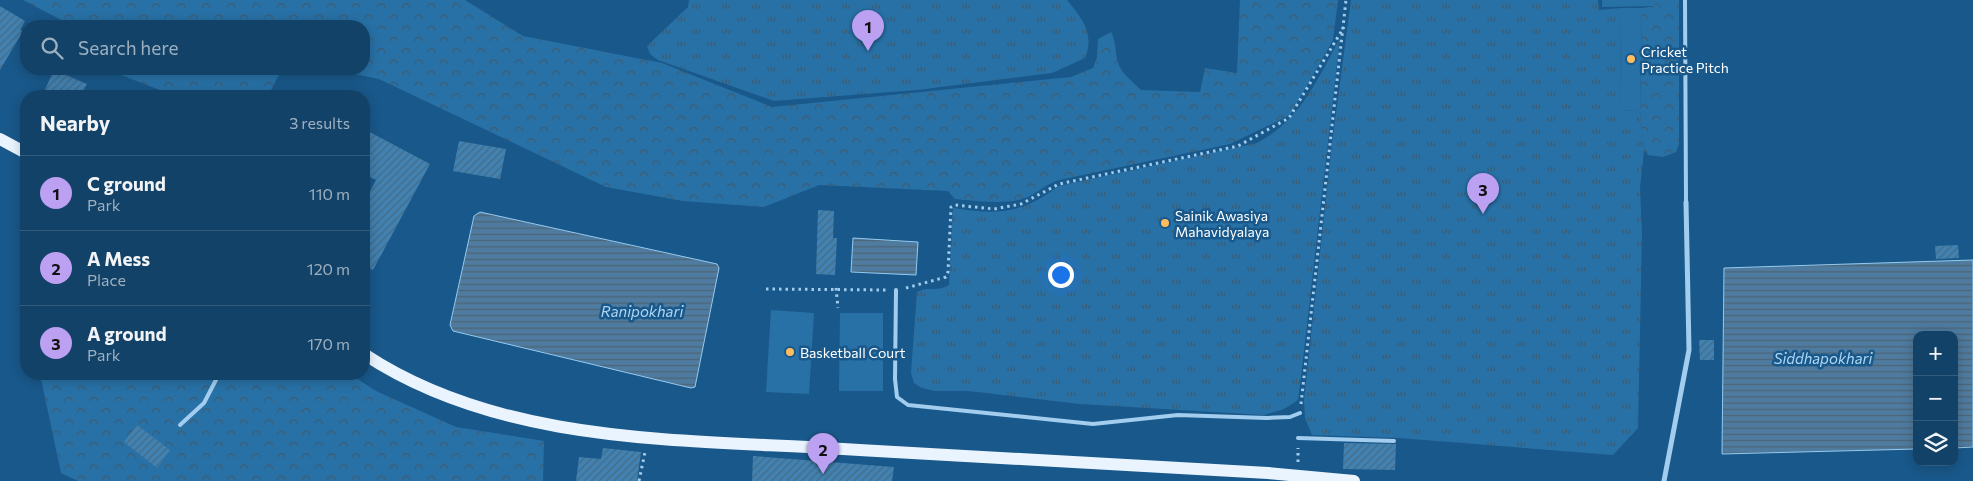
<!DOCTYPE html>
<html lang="en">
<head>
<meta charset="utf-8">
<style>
	body { margin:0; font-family:Commissioner,sans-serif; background:#204d71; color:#f1f3f6 }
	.controls { position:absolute; right:15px; bottom:15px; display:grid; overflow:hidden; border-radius:10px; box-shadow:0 2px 12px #0003 }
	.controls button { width:45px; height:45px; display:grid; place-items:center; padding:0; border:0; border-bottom:1px solid #325b7c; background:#134268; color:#f1f3f6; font:25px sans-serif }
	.you { position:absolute; left:1060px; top:274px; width:18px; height:18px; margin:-12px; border:4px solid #fff; border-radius:50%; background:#1a73e8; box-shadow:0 0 0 8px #1a73e833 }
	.badge { display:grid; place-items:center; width:32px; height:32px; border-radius:50%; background:#bca0f2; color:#111; font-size:16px; font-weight:700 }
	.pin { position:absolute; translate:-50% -41px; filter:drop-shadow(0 1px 2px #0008) }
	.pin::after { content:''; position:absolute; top:26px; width:18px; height:15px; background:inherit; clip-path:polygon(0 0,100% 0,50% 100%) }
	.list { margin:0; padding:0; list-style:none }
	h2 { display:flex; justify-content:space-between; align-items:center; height:65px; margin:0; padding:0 20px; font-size:21px }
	h2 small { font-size:16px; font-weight:400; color:#9db0c0 }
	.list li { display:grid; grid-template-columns:32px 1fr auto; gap:15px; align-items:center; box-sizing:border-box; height:75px; padding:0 20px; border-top:1px solid #325b7c }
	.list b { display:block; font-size:19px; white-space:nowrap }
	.list p { margin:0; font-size:16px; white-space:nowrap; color:#9db0c0 }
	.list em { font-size:16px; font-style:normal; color:#9db0c0 }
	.icon { flex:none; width:28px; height:28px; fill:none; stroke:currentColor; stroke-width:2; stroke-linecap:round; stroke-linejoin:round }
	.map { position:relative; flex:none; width:1973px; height:481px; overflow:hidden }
	.search { position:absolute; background:#134268; box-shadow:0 2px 12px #0003; left:20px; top:20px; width:350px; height:55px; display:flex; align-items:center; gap:12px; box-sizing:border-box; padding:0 18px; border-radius:20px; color:#9db0c0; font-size:19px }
	.panel { position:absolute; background:#134268; box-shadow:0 2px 12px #0003; left:20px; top:90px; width:350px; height:290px; border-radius:20px }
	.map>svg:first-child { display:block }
</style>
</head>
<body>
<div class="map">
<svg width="1973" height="481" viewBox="0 0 1973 481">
	<defs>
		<pattern id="grass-tufts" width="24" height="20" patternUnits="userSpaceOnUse" patternTransform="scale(1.25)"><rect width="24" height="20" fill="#2871a6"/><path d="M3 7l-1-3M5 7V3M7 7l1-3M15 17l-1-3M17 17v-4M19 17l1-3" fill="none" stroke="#3e5b70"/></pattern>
		<pattern id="forest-crowns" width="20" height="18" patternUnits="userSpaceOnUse" patternTransform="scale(1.25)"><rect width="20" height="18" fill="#2871a6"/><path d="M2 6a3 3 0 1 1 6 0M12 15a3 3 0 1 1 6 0" fill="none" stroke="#3e5b70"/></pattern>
		<pattern id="water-rules" width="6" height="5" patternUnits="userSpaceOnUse" patternTransform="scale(1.25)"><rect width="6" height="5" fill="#4e7b9f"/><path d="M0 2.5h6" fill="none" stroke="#4d6476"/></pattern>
		<pattern id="building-hatch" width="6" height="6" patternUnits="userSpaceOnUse" patternTransform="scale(1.25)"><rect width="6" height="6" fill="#4182b2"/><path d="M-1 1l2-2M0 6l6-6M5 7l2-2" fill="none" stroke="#466a84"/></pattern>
	</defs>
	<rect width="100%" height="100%" fill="#19588a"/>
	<!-- grass -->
	<g fill="url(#grass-tufts)">
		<path d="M689,0H1067C1082,19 1095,33 1085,58L1052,73L917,90L774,101L658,60L650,54L647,46L688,7Z"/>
		<path d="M1351,0H1598L1599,10L1621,8L1620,110L1640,111L1644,150L1640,188L1642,233L1638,428L1613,455L1399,438L1312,435L1305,418L1304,400L1332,143Z"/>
		<path d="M1340,38L1300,385L1298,400L1284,409L1264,415L1080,404L968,391H935L922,388L914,383L911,373L917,292C927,286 939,292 949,285L953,208C999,215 1021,214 1059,186L1257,143C1301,120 1317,80 1340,38Z"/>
	</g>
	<!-- forest -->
	<g fill="url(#forest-crowns)">
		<path d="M23,0H465L523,36L662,63L772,107L1071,77L1093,68L1097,57L1098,39L1111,32C1116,42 1115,49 1117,59C1119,72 1133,82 1141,90L1200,92L1205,68L1237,73L1240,0H1338L1333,40L1290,115L1230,144L1059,180C1047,184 1042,189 1032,195C1012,206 977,201 955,199L948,191L819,185L764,207L683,201L606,187L379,79L330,69H364V26H73Z"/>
		<path d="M1655,0H1679V144L1676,152L1663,157L1648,155L1644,150L1640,111L1642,8L1655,6Z"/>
		<path d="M106,69H282L268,96H175Z"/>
		<path d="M40,374H350L376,391L456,427L544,441L543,481H78L61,473Z"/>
	</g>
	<!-- pitch -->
	<g fill="#2871a6">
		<path d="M1602,0H1655V6L1602,7Z"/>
		<path d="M1621,8H1642L1640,111L1620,110Z"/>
		<path d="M771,310L814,313L809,394L766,392Z"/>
		<path d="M840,313H883V391H839Z"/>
	</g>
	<!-- water -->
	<g fill="url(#water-rules)" stroke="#95caf0">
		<path d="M480,212L717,264L719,268L695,387L691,388L453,331L450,325L474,216Z"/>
		<path d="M853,238L918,242L916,275L851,272Z"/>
		<path d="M1973,260V447L1954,448V335H1917V449L1722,454L1724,268Z"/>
	</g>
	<!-- building -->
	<g fill="url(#building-hatch)">
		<path d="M0,6L25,21L20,30L23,31L0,70Z"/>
		<path d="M54,70L87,84L81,96H42Z"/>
		<path d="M364,129L430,164L373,270L364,265V203L376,180L364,174Z"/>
		<path d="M459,141L506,149L500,179L453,171Z"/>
		<path d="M818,210L834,211L833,238H837L835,275L816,274Z"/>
		<path d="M1958,245L1959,258L1936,259L1935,246Z"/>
		<path d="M1699,340H1714V360H1700Z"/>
		<path d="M137,425L170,450L157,468L124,442Z"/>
		<path d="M1344,443L1396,444L1395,470L1343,469Z"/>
		<path d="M603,448L641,452L637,481H576L579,457L601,459Z"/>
		<path d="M753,456L894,467L892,481H752Z"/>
	</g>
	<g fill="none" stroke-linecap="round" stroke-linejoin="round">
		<!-- path -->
		<g stroke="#a2cdee" stroke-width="3" stroke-dasharray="2.5 4" stroke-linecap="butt">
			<path d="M836,288L838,308"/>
			<path d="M906,288L946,277L948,272L951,207L955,205L994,209L1021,204L1059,184L1238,146L1289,118L1344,27"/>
			<path d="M766,289L887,290"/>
			<path d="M1301,404L1346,0"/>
			<path d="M1298,462V448"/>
			<path d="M639,481L645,452"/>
		</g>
		<!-- lane -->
		<g stroke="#a2cdee" stroke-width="4">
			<path d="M1685,0L1686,202"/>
			<path d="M896,290L895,379L897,397L908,405L1093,424L1178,415L1267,418L1290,417L1300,413"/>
			<path d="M180,425L204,403L219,374"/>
			<path d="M1298,438L1394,441"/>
		</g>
		<!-- street -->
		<path stroke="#a2cdee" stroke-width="5" d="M1664,481L1689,350L1686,202"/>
		<!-- primary -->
		<g stroke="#e9f4ff" stroke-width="12">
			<path d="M0,139L26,153"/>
			<path d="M364,354C503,446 684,439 843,449C985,457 1127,466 1268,473L1354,481"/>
		</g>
	</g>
	<!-- markers -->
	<g fill="#ffbd5f" stroke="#19588a" stroke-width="2">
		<circle cx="1631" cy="59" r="5"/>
		<circle cx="1165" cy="223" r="5"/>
		<circle cx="790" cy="352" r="5"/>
	</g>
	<g text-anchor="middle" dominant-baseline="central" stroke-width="5" stroke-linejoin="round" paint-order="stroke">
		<!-- poi labels -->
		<g font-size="14" fill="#fff" stroke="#19588a" text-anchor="start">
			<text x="1641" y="51">Cricket<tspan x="1641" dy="16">Practice Pitch</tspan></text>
			<text x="1175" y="215">Sainik Awasiya<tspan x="1175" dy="16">Mahavidyalaya</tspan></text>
			<text x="800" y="352">Basketball Court</text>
		</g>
		<!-- water labels -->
		<g font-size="15" font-style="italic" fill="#aed7f5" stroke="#19588a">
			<text x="642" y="311">Ranipokhari</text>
			<text x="1823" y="358">Siddhapokhari</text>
		</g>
	</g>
</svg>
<div class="controls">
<button>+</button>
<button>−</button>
<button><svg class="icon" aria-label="layers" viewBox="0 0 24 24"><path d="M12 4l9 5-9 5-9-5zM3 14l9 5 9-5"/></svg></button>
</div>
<div class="you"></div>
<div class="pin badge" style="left:868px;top:51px">1</div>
<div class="pin badge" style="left:823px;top:474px">2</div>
<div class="pin badge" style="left:1483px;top:214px">3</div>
<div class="search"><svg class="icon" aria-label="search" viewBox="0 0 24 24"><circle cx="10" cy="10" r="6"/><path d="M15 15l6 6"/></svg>Search here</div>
<section class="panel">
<h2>Nearby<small>3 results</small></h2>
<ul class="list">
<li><span class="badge">1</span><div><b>C ground</b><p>Park</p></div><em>110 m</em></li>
<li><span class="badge">2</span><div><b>A Mess</b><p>Place</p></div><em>120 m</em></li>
<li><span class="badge">3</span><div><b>A ground</b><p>Park</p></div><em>170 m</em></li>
</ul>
</section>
</div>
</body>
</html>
